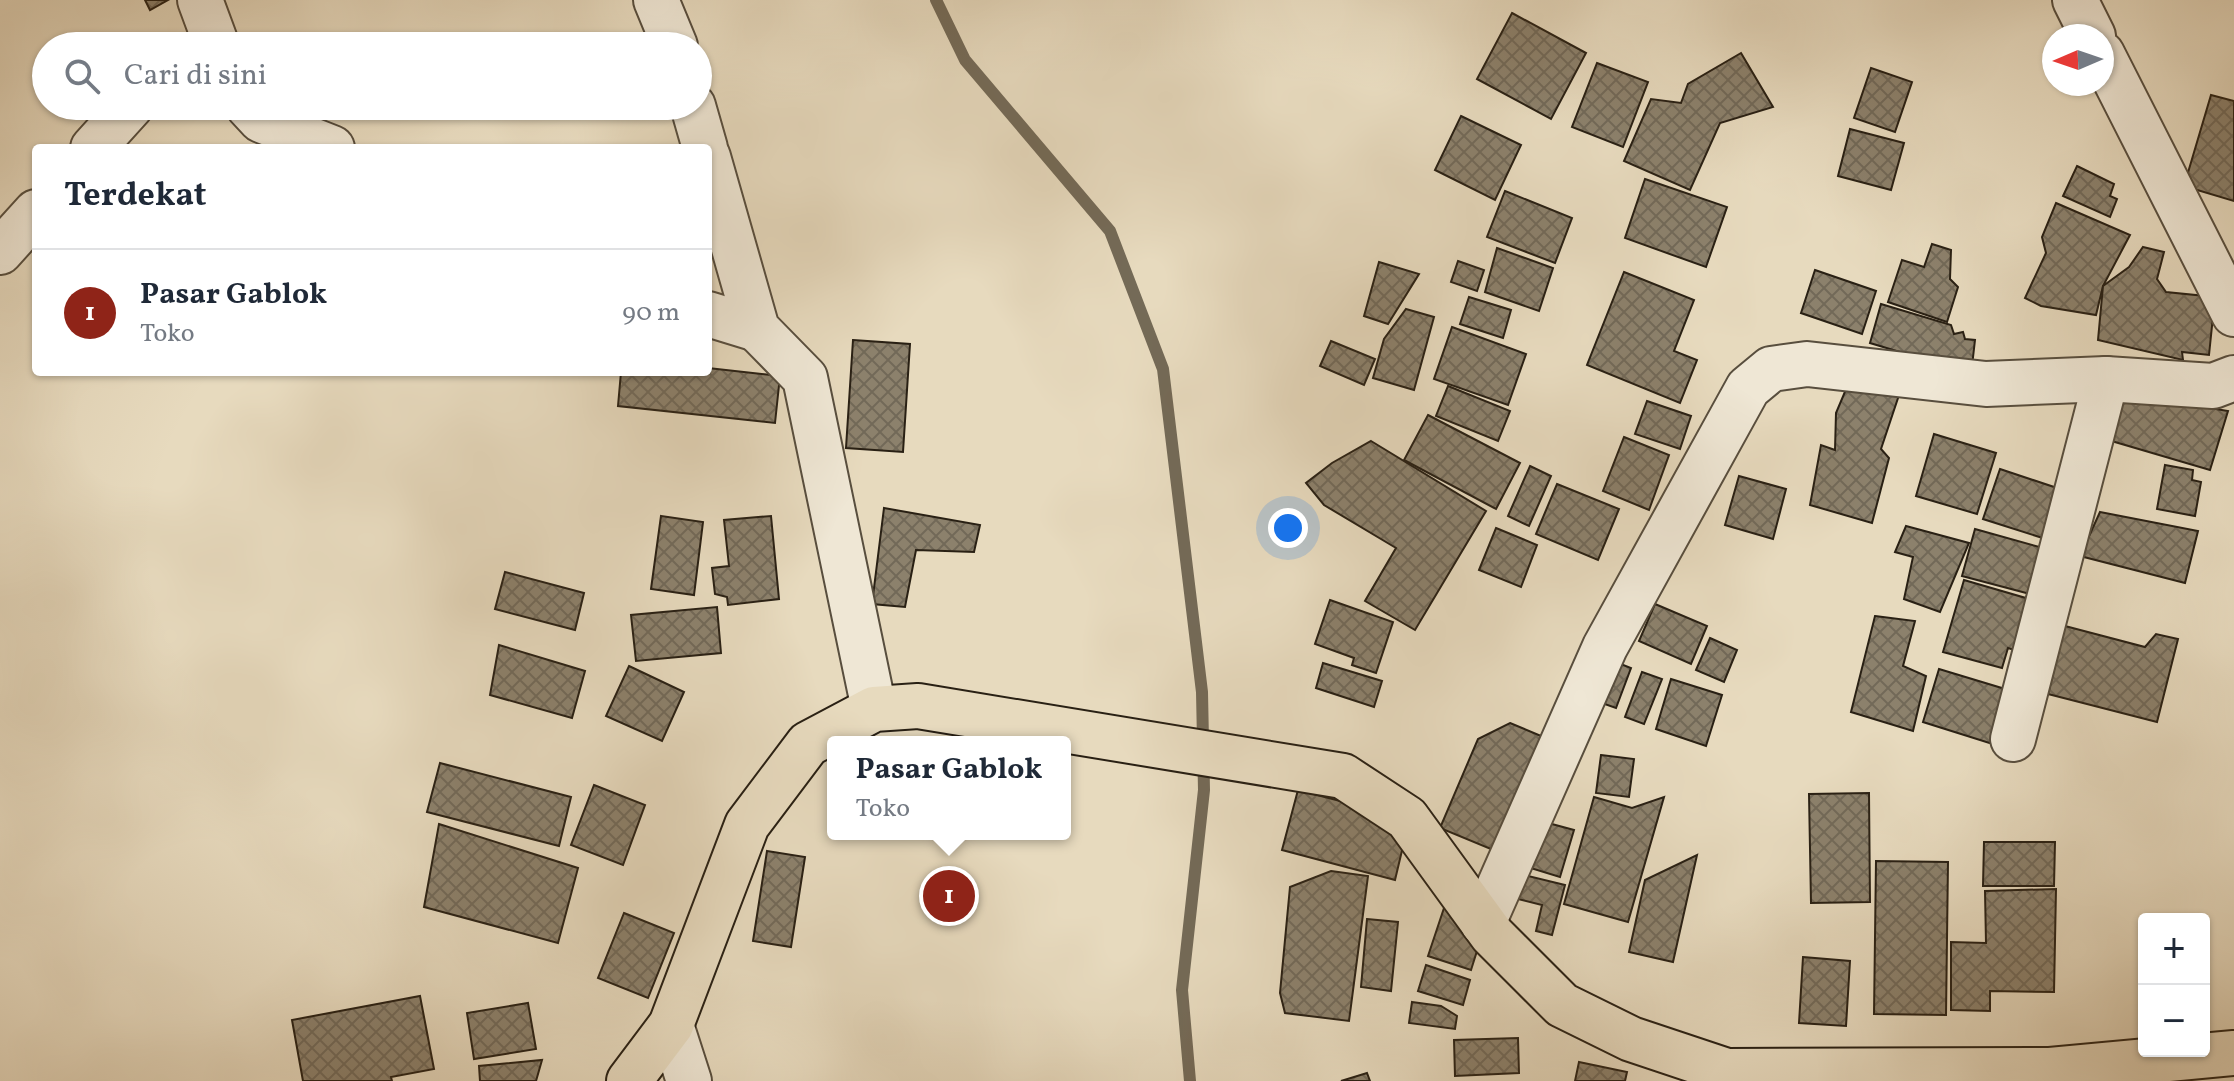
<!DOCTYPE html>
<html lang="id">
<head>
<meta charset="utf-8">
<style>
	body { margin:0; font-family:Vollkorn,serif; background:#f6f6f7; color:#1f2937 }
	.controls { position:absolute; right:24px; bottom:24px; display:grid; overflow:hidden; border-radius:8px; box-shadow:0 2px 6px #0004 }
	.controls button { width:72px; height:72px; display:grid; place-items:center; padding:0; border:0; border-bottom:2px solid #e0e1e3; background:#fff; color:#1f2937; font:40px sans-serif }
	.compass { position:absolute; left:2042px; top:24px; width:72px; height:72px; border-radius:50%; background:#fff; box-shadow:0 2px 6px #0004; rotate:268deg }
	.you { position:absolute; left:1288px; top:528px; width:28px; height:28px; margin:-20px; border:6px solid #fff; border-radius:50%; background:#1a73e8; box-shadow:0 0 0 12px #1a73e833 }
	.badge { display:grid; place-items:center; width:52px; height:52px; border-radius:50%; background:#8f2418; color:#fff; font-size:26px; font-weight:700 }
	.pin { position:absolute; translate:-50% -50%; border:4px solid #fff; box-shadow:0 2px 8px #0006 }
	.popup { position:absolute; left:827px; top:736px; width:244px; height:104px; box-sizing:border-box; display:grid; place-content:center; border-radius:8px; background:#fff; filter:drop-shadow(0 2px 6px #0005); font-size:26px; white-space:nowrap; color:#747a83 }
	.popup b { font-size:30px; color:#1f2937 }
	.popup::after { content:''; position:absolute; left:50%; top:100%; margin-left:-16px; border:16px solid transparent; border-top-color:#fff }
	.list { margin:0; padding:0; list-style:none }
	h2 { display:flex; justify-content:space-between; align-items:center; height:104px; margin:0; padding:0 32px; font-size:34px }
	h2 small { font-size:26px; font-weight:400; color:#747a83 }
	.list li { display:grid; grid-template-columns:52px 1fr auto; gap:24px; align-items:center; box-sizing:border-box; height:128px; padding:0 32px; border-top:2px solid #e0e1e3 }
	.list b { display:block; font-size:30px; white-space:nowrap }
	.list p { margin:0; font-size:26px; white-space:nowrap; color:#747a83 }
	.list em { font-size:26px; font-style:normal; color:#747a83 }
	.icon { flex:none; width:44px; height:44px; fill:none; stroke:currentColor; stroke-width:2; stroke-linecap:round; stroke-linejoin:round }
	.map { position:relative; flex:none; width:2234px; height:1081px; overflow:hidden }
	.search { position:absolute; background:#fff; box-shadow:0 2px 6px #0004; left:32px; top:32px; width:680px; height:88px; display:flex; align-items:center; gap:20px; box-sizing:border-box; padding:0 28px; border-radius:44px; color:#747a83; font-size:30px }
	.panel { position:absolute; background:#fff; box-shadow:0 2px 6px #0004; left:32px; top:144px; width:680px; height:232px; border-radius:8px }
	.map>svg:first-child { display:block }
</style>
</head>
<body>
<div class="map">
<svg width="2234" height="1081" viewBox="0 0 2234 1081">
	<defs>
		<pattern id="building-cross-hatch" width="8" height="8" patternUnits="userSpaceOnUse" patternTransform="scale(2)"><rect width="8" height="8" fill="#8c816c"/><path d="M0 0l8 8M0 8l8-8" fill="none" stroke="#726958"/></pattern>
	</defs>
	<rect width="100%" height="100%" fill="#e7dabe"/>
	<filter id="stains"><feTurbulence type="fractalNoise" baseFrequency=".0025" numOctaves="4"/><feColorMatrix values="0 0 0 0 .2 0 0 0 0 .09 0 0 0 0 .02 0 0 0 .5 -.17"/></filter>
	<radialGradient id="worn" r=".72"><stop offset=".6" stop-color="#630" stop-opacity="0"/><stop offset="1" stop-color="#630" stop-opacity=".3"/></radialGradient>
	<g fill="none" stroke-linecap="round" stroke-linejoin="round">
		<!-- stream -->
		<path stroke="#746a57" stroke-width="12" d="M936,0L965,60L1110,231L1163,369L1202,692L1204,790L1182,990L1190,1081"/>
	</g>
	<!-- building -->
	<g fill="url(#building-cross-hatch)" stroke="#292014" stroke-width="2">
		<path d="M145,0H168L150,10Z"/>
		<path d="M1512,13L1586,53L1551,119L1477,79Z"/>
		<path d="M1741,53L1773,107L1720,123L1690,190L1624,161L1651,99L1681,103L1688,84Z"/>
		<path d="M1597,63L1648,82L1623,147L1572,127Z"/>
		<path d="M1871,68L1912,82L1895,132L1854,118Z"/>
		<path d="M2211,95L2234,101V201L2184,186Z"/>
		<path d="M1461,116L1521,145L1495,200L1435,170Z"/>
		<path d="M1850,129L1904,143L1891,190L1838,176Z"/>
		<path d="M2077,166L2114,184L2110,196L2117,199L2110,217L2063,196Z"/>
		<path d="M1645,179L1727,207L1706,267L1625,238Z"/>
		<path d="M1505,191L1572,218L1555,263L1487,237Z"/>
		<path d="M2056,203L2130,235L2103,286L2096,315L2041,306L2025,298L2046,253L2042,237Z"/>
		<path d="M1932,244L1951,250L1950,279L1958,287L1947,322L1888,302L1902,260L1924,267Z"/>
		<path d="M2143,247L2164,252L2157,279L2166,292L2215,297L2209,355L2182,352L2183,360L2098,340L2103,286L2129,267Z"/>
		<path d="M1497,248L1553,268L1539,311L1485,292Z"/>
		<path d="M1458,261L1484,270L1477,291L1451,282Z"/>
		<path d="M1379,262L1419,274L1388,324L1364,316Z"/>
		<path d="M1815,270L1876,291L1862,334L1801,313Z"/>
		<path d="M1624,272L1694,300L1674,351L1697,360L1680,403L1587,365Z"/>
		<path d="M1469,297L1511,310L1503,338L1460,324Z"/>
		<path d="M1881,304L1951,325L1954,334L1963,332L1965,339L1975,340L1972,366L1933,362L1870,343Z"/>
		<path d="M1406,309L1434,317L1414,390L1373,378L1384,339Z"/>
		<path d="M1452,327L1526,354L1508,405L1434,379Z"/>
		<path d="M853,340L910,344L903,452L846,448Z"/>
		<path d="M1331,341L1375,359L1364,385L1320,366Z"/>
		<path d="M708,368L780,376L775,423L618,406L621,372H708Z"/>
		<path d="M1852,375L1899,395L1881,449L1889,458L1872,523L1810,505L1821,445L1835,450L1836,413Z"/>
		<path d="M1448,386L1510,411L1498,441L1436,416Z"/>
		<path d="M2154,388L2198,406L2228,411L2210,470L2098,437L2110,404Z"/>
		<path d="M1647,401L1691,416L1680,449L1635,434Z"/>
		<path d="M1428,415L1520,463L1496,509L1404,460Z"/>
		<path d="M1934,434L1996,453L1977,514L1916,496Z"/>
		<path d="M1624,437L1669,455L1649,510L1603,491Z"/>
		<path d="M1371,441L1486,511L1415,630L1365,601L1396,548L1324,505L1306,483L1332,463Z"/>
		<path d="M2165,465L2193,470L2192,480L2201,482L2195,516L2157,509Z"/>
		<path d="M1530,466L1551,476L1529,526L1508,516Z"/>
		<path d="M2000,469L2069,492L2055,542L1983,519Z"/>
		<path d="M1739,476L1786,489L1773,539L1725,525Z"/>
		<path d="M1557,484L1619,509L1598,560L1536,534Z"/>
		<path d="M884,508L980,525L974,552L916,550L905,607L872,604Z"/>
		<path d="M2100,512L2198,531L2185,583L2080,556Z"/>
		<path d="M661,516L703,522L694,595L651,589Z"/>
		<path d="M771,516L779,599L728,605L727,597L715,594L712,568L729,566L724,520Z"/>
		<path d="M1906,526L1969,543L1940,612L1904,599L1913,557L1895,552Z"/>
		<path d="M1496,528L1537,545L1521,587L1479,570Z"/>
		<path d="M1975,529L2043,548L2030,594L1962,576Z"/>
		<path d="M505,572L584,593L575,630L495,609Z"/>
		<path d="M1964,580L2036,601L2021,652L2008,648L2002,668L1943,652Z"/>
		<path d="M1330,600L1393,622L1376,673L1352,665L1354,658L1315,644Z"/>
		<path d="M1655,604L1707,626L1691,664L1639,641Z"/>
		<path d="M717,607L721,653L636,661L631,615Z"/>
		<path d="M1875,616L1915,621L1903,666L1926,676L1913,731L1851,712Z"/>
		<path d="M2065,626L2145,647L2156,634L2178,639L2157,722L2048,694Z"/>
		<path d="M1710,638L1737,650L1724,682L1696,670Z"/>
		<path d="M499,645L585,671L572,718L490,695Z"/>
		<path d="M1608,659L1631,668L1616,708L1593,700Z"/>
		<path d="M1323,663L1382,681L1374,707L1316,688Z"/>
		<path d="M629,666L684,692L662,741L606,716Z"/>
		<path d="M1939,669L2015,692L1999,746L1923,722Z"/>
		<path d="M1642,672L1662,679L1644,724L1625,717Z"/>
		<path d="M1671,679L1722,695L1706,746L1656,729Z"/>
		<path d="M1510,723L1546,738L1498,852L1440,828L1478,739Z"/>
		<path d="M1601,755L1634,759L1629,797L1596,793Z"/>
		<path d="M440,763L571,797L559,846L427,812Z"/>
		<path d="M594,785L645,805L623,865L571,845Z"/>
		<path d="M1298,790L1367,808L1404,842L1395,880L1282,850Z"/>
		<path d="M1869,793L1870,902L1811,903L1809,794Z"/>
		<path d="M1594,797L1632,808L1664,797L1628,922L1564,904Z"/>
		<path d="M1537,820L1574,830L1560,877L1524,866Z"/>
		<path d="M439,824L578,868L558,943L424,907Z"/>
		<path d="M1984,842H2055L2054,886H1983Z"/>
		<path d="M767,851L805,857L791,947L753,941Z"/>
		<path d="M1697,855L1673,962L1629,952L1645,880Z"/>
		<path d="M1876,861L1948,862L1946,1015L1874,1014Z"/>
		<path d="M1331,871L1368,876L1349,1021L1285,1013L1280,993L1290,887Z"/>
		<path d="M1516,873L1565,885L1552,935L1536,931L1542,905L1510,897Z"/>
		<path d="M2056,889L2054,992L1990,991V1011L1951,1010V942L1986,943L1985,891Z"/>
		<path d="M1446,902L1482,935L1471,970L1428,956Z"/>
		<path d="M624,913L674,933L648,998L598,978Z"/>
		<path d="M1367,919L1398,922L1391,991L1361,987Z"/>
		<path d="M1803,957L1850,961L1846,1026L1799,1023Z"/>
		<path d="M1426,965L1470,980L1463,1005L1418,991Z"/>
		<path d="M420,996L434,1069L391,1077L392,1081H303L292,1020Z"/>
		<path d="M1412,1002L1441,1006L1457,1016L1455,1029L1409,1023Z"/>
		<path d="M528,1003L536,1049L474,1059L467,1013Z"/>
		<path d="M1518,1038L1519,1073L1455,1076L1454,1040Z"/>
		<path d="M542,1060L536,1081H480L479,1066Z"/>
		<path d="M1579,1062L1627,1072L1625,1081H1575Z"/>
		<path d="M1367,1073L1370,1081H1341Z"/>
	</g>
	<g fill="none" stroke-linecap="round" stroke-linejoin="round">
		<defs>
			<g id="minor">
				<path d="M200,0L217,46"/>
				<path d="M656,0L675,46"/>
				<path d="M2075,0L2093,36"/>
				<path d="M2102,54L2234,314"/>
				<path d="M248,106L261,120L332,148"/>
				<path d="M693,106L705,148"/>
				<path d="M93,148L131,106"/>
				<path d="M708,157L757,329L805,378L874,709"/>
				<path d="M0,252L36,212"/>
				<path d="M708,314L757,329"/>
				<path d="M2013,739L2106,379"/>
				<path d="M1483,923L1605,647L1748,388L1771,369L1807,364L1986,384L2106,379L2213,386L2234,378"/>
				<path d="M671,1025L689,1081"/>
			</g>
			<path id="major" d="M629,1081L671,1025L747,825L808,744L874,709L918,706L1343,776L1407,818L1492,935L1562,1005L1631,1039L1727,1071L2050,1070L2234,1053"/>
		</defs>
		<!-- minor casing -->
		<use href="#minor" stroke="#584e3e" stroke-width="48"/>
		<!-- major casing -->
		<use href="#major" stroke="#292014" stroke-width="48"/>
		<!-- minor -->
		<use href="#minor" stroke="#efe7d5" stroke-width="44"/>
		<!-- major -->
		<use href="#major" stroke="#e7dabe" stroke-width="44"/>
	</g>
	<rect width="100%" height="100%" filter="url(#stains)"/>
	<rect width="100%" height="100%" fill="url(#worn)"/>
</svg>
<div class="controls">
<button>+</button>
<button>−</button>
</div>
<svg class="compass" viewBox="-18 -18 36 36"><path d="M0-13l5 13h-10z" fill="#e53935"/><path d="M0 13l5-13h-10z" fill="#747a83"/></svg>
<div class="you"></div>
<div class="pin badge" style="left:949px;top:896px">1</div>
<div class="popup"><b>Pasar Gablok</b>Toko</div>
<div class="search"><svg class="icon" aria-label="search" viewBox="0 0 24 24"><circle cx="10" cy="10" r="6"/><path d="M15 15l6 6"/></svg>Cari di sini</div>
<section class="panel">
<h2>Terdekat<small></small></h2>
<ul class="list">
<li><span class="badge">1</span><div><b>Pasar Gablok</b><p>Toko</p></div><em>90 m</em></li>
</ul>
</section>
</div>
</body>
</html>
